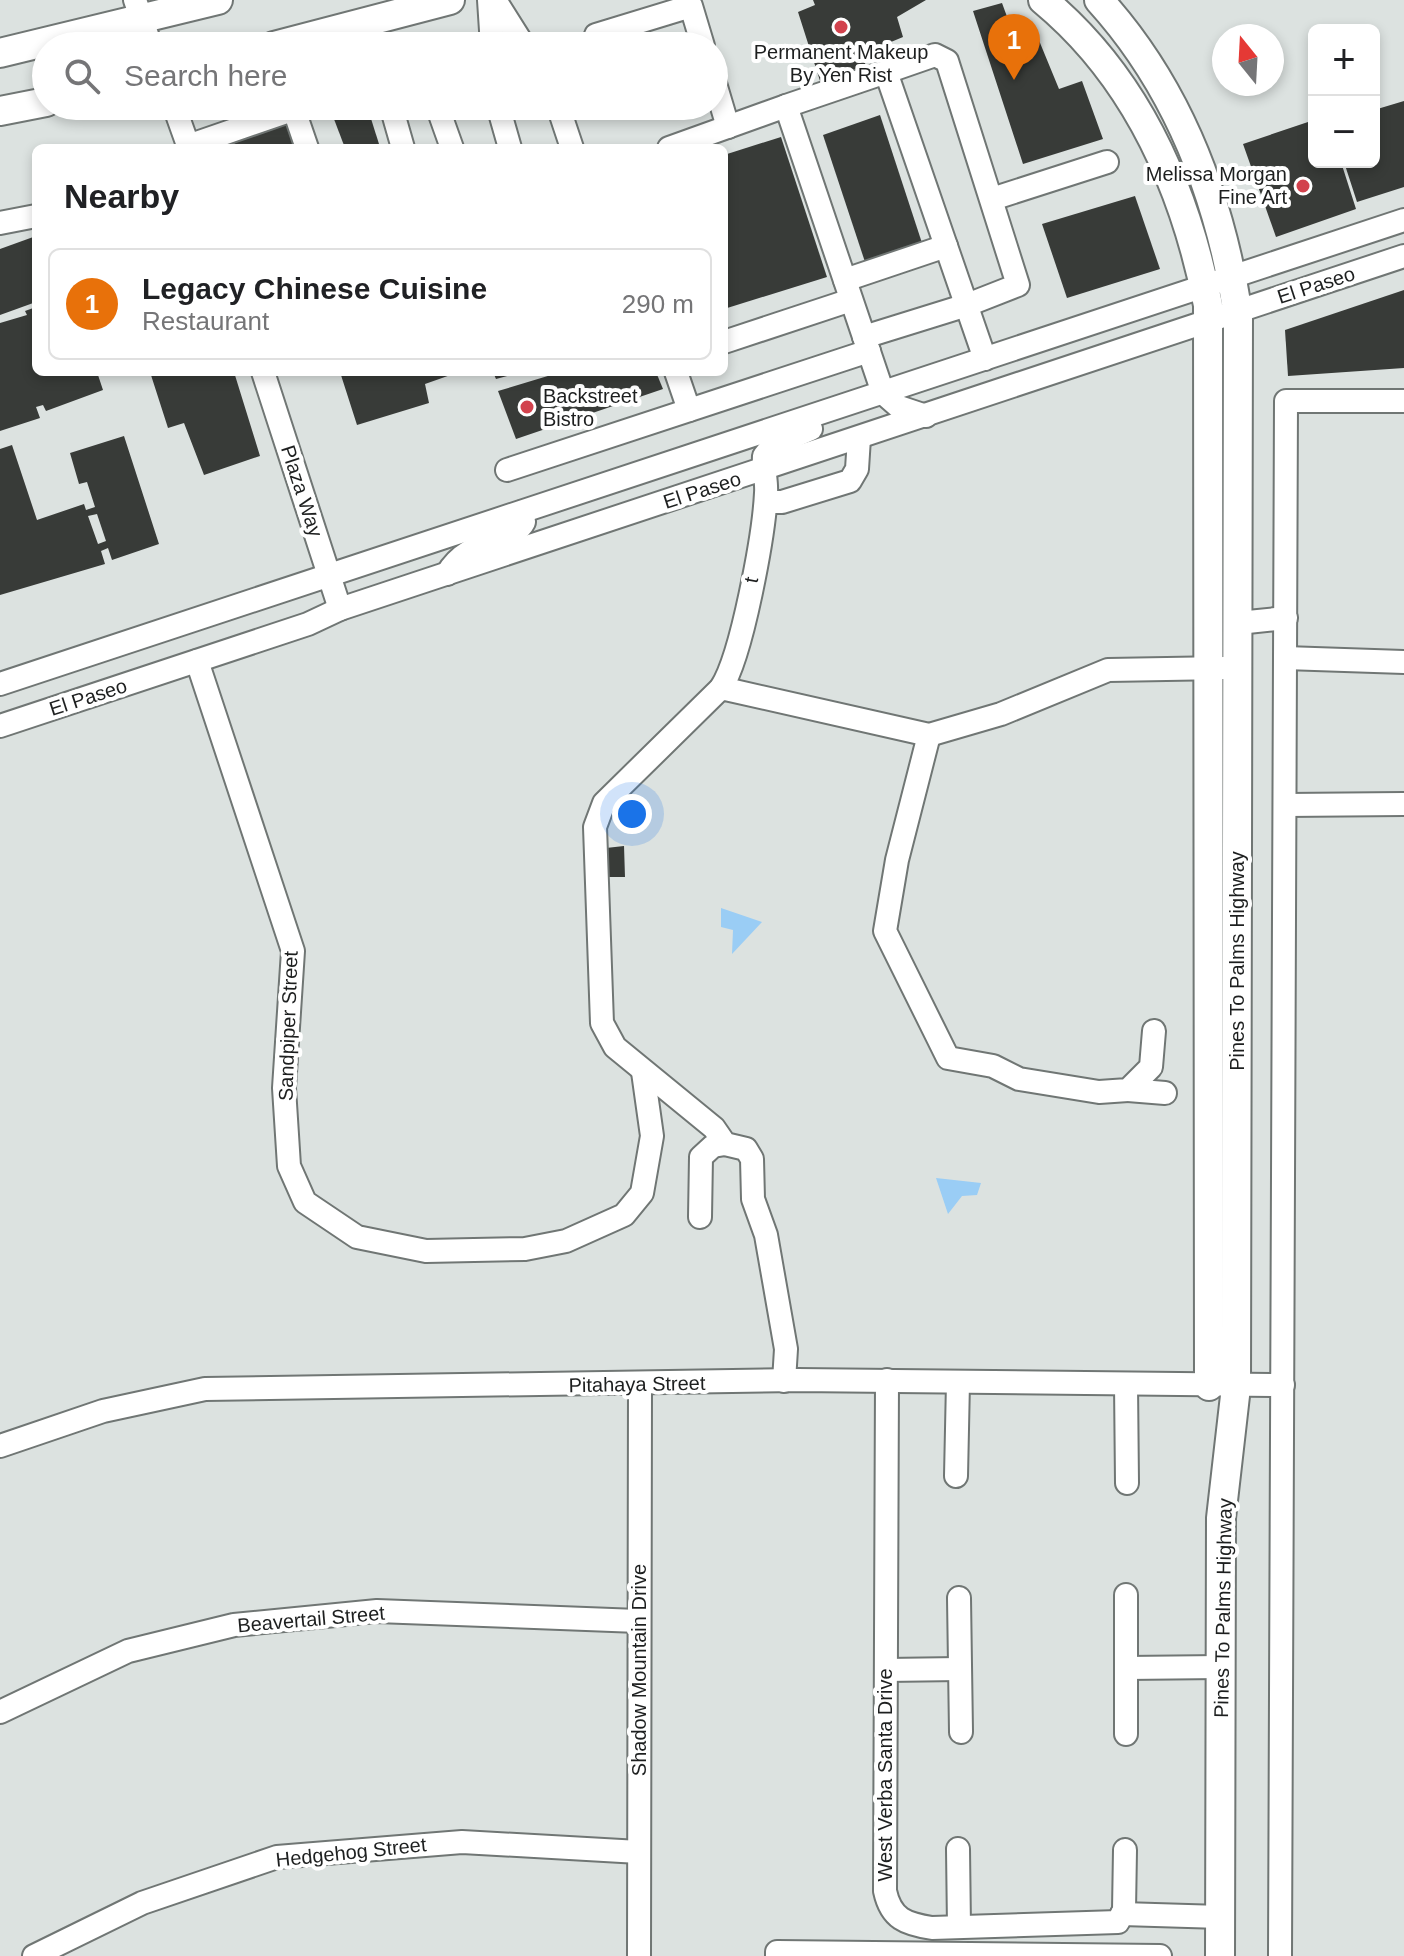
<!DOCTYPE html>
<html lang="en">
<head>
<meta charset="utf-8">
<style>
	body { margin:0; font-family:Helvetica,sans-serif; background:#f2f2f2; color:#202124 }
	.controls { position:absolute; right:24px; top:24px; display:grid; overflow:hidden; border-radius:12px; box-shadow:0 4px 12px #0003 }
	.controls button { width:72px; height:72px; display:grid; place-items:center; padding:0; border:0; border-bottom:2px solid #e0e0e0; background:#fff; color:#202124; font:40px sans-serif }
	.compass { position:absolute; left:1212px; top:24px; width:72px; height:72px; border-radius:50%; background:#fff; box-shadow:0 4px 12px #0003; rotate:342deg }
	.you { position:absolute; left:632px; top:814px; width:28px; height:28px; margin:-20px; border:6px solid #fff; border-radius:50%; background:#1a73e8; box-shadow:0 0 0 12px #1a73e833 }
	.badge { display:grid; place-items:center; width:52px; height:52px; border-radius:50%; background:#ea580c; color:#fff; font-size:26px; font-weight:700 }
	.pin { position:absolute; translate:-50% -66px; filter:drop-shadow(0 2px 4px #0008) }
	.pin::after { content:''; position:absolute; top:42px; width:28px; height:24px; background:inherit; clip-path:polygon(0 0,100% 0,50% 100%) }
	.list { margin:0; padding:0; list-style:none }
	h2 { display:flex; justify-content:space-between; align-items:center; height:104px; margin:0; padding:0 32px; font-size:34px }
	h2 small { font-size:26px; font-weight:400; color:#757577 }
	.list li { display:grid; grid-template-columns:52px 1fr auto; gap:24px; align-items:center; box-sizing:border-box; height:112px; margin:0 16px 16px; padding:0 16px; border:2px solid #e0e0e0; border-radius:12px }
	.list b { display:block; font-size:30px; white-space:nowrap }
	.list p { margin:0; font-size:26px; white-space:nowrap; color:#757577 }
	.list em { font-size:26px; font-style:normal; color:#757577 }
	.icon { flex:none; width:44px; height:44px; fill:none; stroke:currentColor; stroke-width:2; stroke-linecap:round; stroke-linejoin:round }
	.map { position:relative; flex:none; width:1404px; height:1956px; overflow:hidden }
	.search { position:absolute; background:#fff; box-shadow:0 4px 12px #0003; left:32px; top:32px; width:696px; height:88px; display:flex; align-items:center; gap:20px; box-sizing:border-box; padding:0 28px; border-radius:44px; color:#757577; font-size:30px }
	.panel { position:absolute; background:#fff; box-shadow:0 4px 12px #0003; left:32px; top:144px; width:696px; height:232px; border-radius:12px }
	.map>svg:first-child { display:block }
</style>
</head>
<body>
<div class="map">
<svg width="1404" height="1956" viewBox="0 0 1404 1956">
	<rect width="100%" height="100%" fill="#dce2e0"/>
	<!-- water -->
	<g fill="#9acdf5">
		<path d="M721,908L762,922L732,954L733,930L721,927Z"/>
		<path d="M936,1178L981,1183L977,1195L962,1196L948,1214Z"/>
	</g>
	<!-- building -->
	<g fill="#383b38" fill-rule="evenodd">
		<path d="M813,0H926L897,17L903,37L862,54L866,66L821,84L798,12L815,5Z"/>
		<path d="M1002,3L1013,33L1025,30L1027,42L1038,38L1059,89L1082,81L1103,139L1023,164L973,11Z"/>
		<path d="M1404,101V187L1357,202L1344,162H1374V110Z"/>
		<path d="M329,106H367L379,144L345,148Z"/>
		<path d="M880,115L923,246L867,268L823,135Z"/>
		<path d="M285,116L296,148H236L231,135Z"/>
		<path d="M1308,122L1314,129V162H1341L1356,209L1276,237L1243,144Z"/>
		<path d="M781,137L827,277L724,309V155Z"/>
		<path d="M1135,196L1160,269L1067,298L1042,224Z"/>
		<path d="M36,236V302L0,315V249Z"/>
		<path d="M1404,290V368L1288,376L1285,330Z"/>
		<path d="M36,307V372H97L103,390L46,411L43,405L36,407L40,418L0,431V323L27,315L25,311Z"/>
		<path d="M150,372H234L260,456L204,475L184,423L168,428Z"/>
		<path d="M340,372H459L425,384L429,403L357,425Z"/>
		<path d="M493,372H517L518,373L496,379Z"/>
		<path d="M561,372H656L663,389L516,439L498,391Z"/>
		<path d="M124,436L159,544L112,560L108,548L101,551L105,564L0,595V449L12,445L37,520L84,504L86,510L95,507L87,482L79,484L70,453ZM97,514L106,541L98,544L88,516Z"/>
		<path d="M624,846L625,877H607L606,848Z"/>
	</g>
	<g fill="none" stroke-linecap="round" stroke-linejoin="round">
		<defs>
			<g id="minor">
				<path d="M135,0L151,46"/>
				<path d="M489,0L492,46"/>
				<path d="M495,0L524,46"/>
				<path d="M593,46L596,35L691,6L703,46"/>
				<path d="M714,80L728,127"/>
				<path d="M174,106L189,148"/>
				<path d="M391,106L403,148"/>
				<path d="M437,106L452,148"/>
				<path d="M498,106L510,148"/>
				<path d="M558,106L572,148"/>
				<path d="M188,146L289,111L295,113L307,148"/>
				<path d="M669,148L786,106"/>
				<path d="M992,199L1107,162"/>
				<path d="M0,223L36,216"/>
				<path d="M845,280L946,246"/>
				<path d="M864,337L967,305L1018,285L947,61L935,55L886,72"/>
				<path d="M724,342L851,300"/>
				<path d="M263,372L340,609"/>
				<path d="M676,372L689,410"/>
				<path d="M926,416L899,407L883,393L786,106L886,72L985,359"/>
				<path d="M507,470L869,351"/>
				<path d="M766,502H782L850,481L857,469L859,438"/>
				<path d="M447,574C468,537 514,543 524,522L522,512"/>
				<path d="M1238,623L1286,618"/>
				<path d="M1285,658L1404,662"/>
				<path d="M197,661L293,951L284,1088L289,1166L305,1202L357,1237L426,1251L525,1249L566,1241L624,1215L642,1193L652,1136L643,1072"/>
				<path d="M0,684L1404,220"/>
				<path d="M721,688C742,656 764,534 766,493C767,481 763,469 764,456L772,446L811,429"/>
				<path d="M0,726L308,624L340,609L1404,256"/>
				<path d="M929,735L897,860L885,931L948,1058L993,1066L1019,1079L1099,1092L1128,1090L1151,1067L1154,1031"/>
				<path d="M1285,805L1404,804"/>
				<path d="M1128,1090L1165,1093"/>
				<path d="M700,1217L701,1157L713,1146L725,1144"/>
				<path d="M887,1380L885,1891C891,1919 906,1924 932,1928L1118,1922L1124,1910L1125,1850"/>
				<path d="M784,1381L786,1349L766,1235L753,1199L752,1159L746,1149L725,1144L714,1128L615,1047L602,1023L595,827L604,803L721,688L929,735L1001,714L1108,670L1225,668"/>
				<path d="M1126,1384L1127,1483"/>
				<path d="M0,1446L103,1411L205,1389L797,1380L1283,1385"/>
				<path d="M956,1476L958,1382"/>
				<path d="M959,1598L961,1732"/>
				<path d="M1126,1668L1221,1667"/>
				<path d="M886,1670L960,1669"/>
				<path d="M0,1712L128,1651L234,1625L377,1611L638,1621"/>
				<path d="M1126,1734V1595"/>
				<path d="M958,1849L959,1927"/>
				<path d="M1122,1914L1221,1917"/>
				<path d="M34,1956L142,1903L277,1857L462,1842L639,1852"/>
				<path d="M639,1956L640,1384"/>
				<path d="M777,1956V1952L1160,1956"/>
				<path d="M1280,1956L1286,401H1404"/>
			</g>
			<g id="major">
				<path d="M1043,0C1136,77 1185,189 1208,305L1209,1386"/>
				<path d="M1099,0C1178,87 1220,199 1238,314L1236,1387L1221,1518L1220,1956"/>
				<path d="M274,46L450,0"/>
				<path d="M0,53L218,0"/>
				<path d="M0,111L46,102"/>
			</g>
		</defs>
		<!-- minor casing -->
		<use href="#minor" stroke="#707674" stroke-width="26"/>
		<!-- major casing -->
		<use href="#major" stroke="#707674" stroke-width="32"/>
		<!-- minor -->
		<use href="#minor" stroke="#fff" stroke-width="22"/>
		<!-- major -->
		<use href="#major" stroke="#fff" stroke-width="28"/>
	</g>
	<!-- markers -->
	<g fill="#d2424d" stroke="#fff" stroke-width="3">
		<circle cx="841" cy="27" r="8"/>
		<circle cx="1303" cy="186" r="8"/>
		<circle cx="527" cy="407" r="8"/>
	</g>
	<g text-anchor="middle" dominant-baseline="central" stroke-width="8" stroke-linejoin="round" paint-order="stroke">
		<!-- poi labels -->
		<g font-size="20" fill="#1d1f1f" stroke="#fff">
			<text x="841" y="52">Permanent Makeup<tspan x="841" dy="23">By Yen Rist</tspan></text>
			<text x="1287" y="174" text-anchor="end">Melissa Morgan<tspan x="1287" dy="23">Fine Art</tspan></text>
			<text x="543" y="396" text-anchor="start">Backstreet<tspan x="543" dy="23">Bistro</tspan></text>
		</g>
		<!-- street labels -->
		<g font-size="20" fill="#1d1f1f" stroke="#fff">
			<text transform="translate(1316 285) rotate(-18)">El Paseo</text>
			<text transform="translate(702 490) rotate(-18)">El Paseo</text>
			<text transform="translate(302 491) rotate(72)">Plaza Way</text>
			<text transform="translate(751 580) rotate(-79)">t</text>
			<text transform="translate(88 697) rotate(-18)">El Paseo</text>
			<text transform="translate(1237 961) rotate(-90)">Pines To Palms Highway</text>
			<text transform="translate(288 1026) rotate(-88)">Sandpiper Street</text>
			<text transform="translate(637 1384) rotate(-1)">Pitahaya Street</text>
			<text transform="translate(1223 1608) rotate(-89)">Pines To Palms Highway</text>
			<text transform="translate(311 1619) rotate(-5)">Beavertail Street</text>
			<text transform="translate(639 1670) rotate(-90)">Shadow Mountain Drive</text>
			<text transform="translate(885 1775) rotate(-90)">West Verba Santa Drive</text>
			<text transform="translate(351 1852) rotate(-6)">Hedgehog Street</text>
		</g>
	</g>
</svg>
<div class="controls">
<button>+</button>
<button>−</button>
</div>
<svg class="compass" viewBox="-18 -18 36 36"><path d="M0-13l5 13h-10z" fill="#e53935"/><path d="M0 13l5-13h-10z" fill="#757577"/></svg>
<div class="you"></div>
<div class="pin badge" style="left:1014px;top:80px;background:#e8710a">1</div>
<div class="search"><svg class="icon" aria-label="search" viewBox="0 0 24 24"><circle cx="10" cy="10" r="6"/><path d="M15 15l6 6"/></svg>Search here</div>
<section class="panel">
<h2>Nearby<small></small></h2>
<ul class="list">
<li><span class="badge" style="background:#e8710a">1</span><div><b>Legacy Chinese Cuisine</b><p>Restaurant</p></div><em>290 m</em></li>
</ul>
</section>
</div>
</body>
</html>
